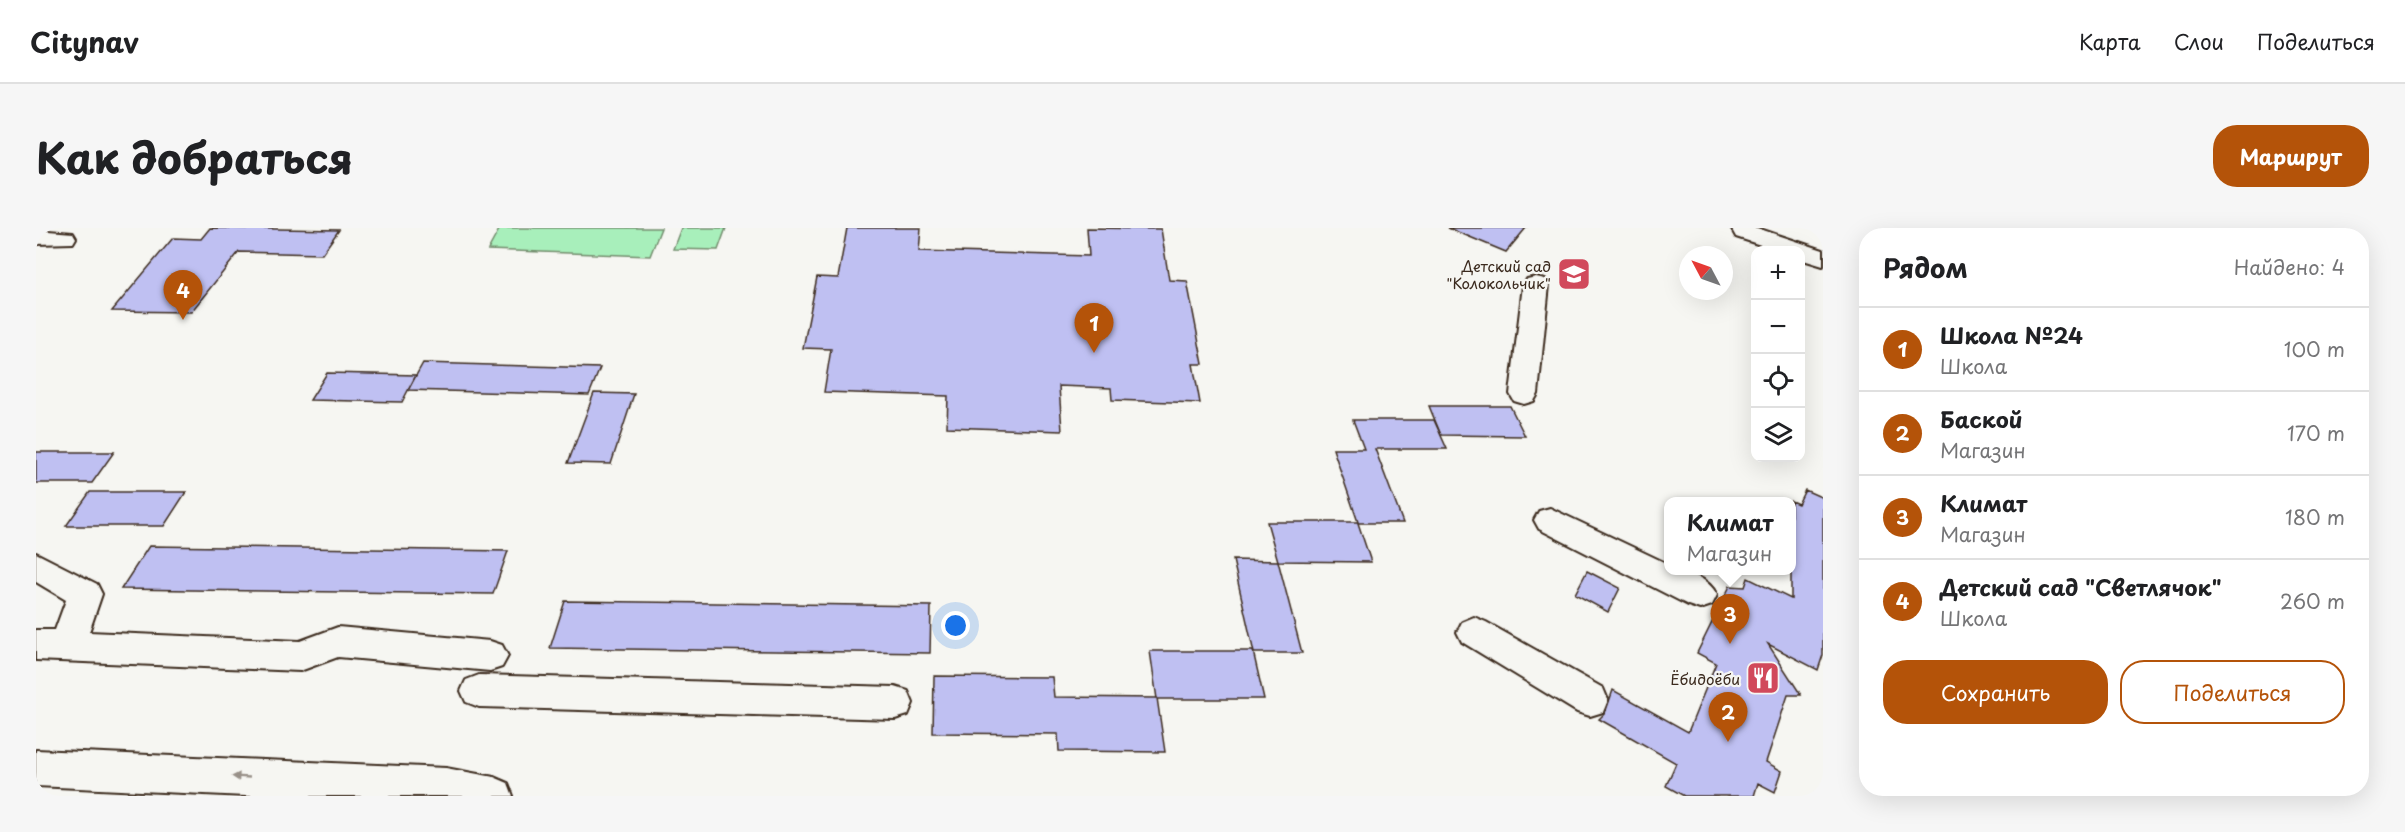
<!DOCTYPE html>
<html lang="ru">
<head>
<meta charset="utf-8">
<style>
	body { margin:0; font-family:"Playpen Sans",sans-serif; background:#f6f6f6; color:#202124 }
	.controls { position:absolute; right:18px; top:18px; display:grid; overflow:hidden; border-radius:12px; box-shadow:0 6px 24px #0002 }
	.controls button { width:54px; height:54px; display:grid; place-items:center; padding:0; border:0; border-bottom:2px solid #e0e0e0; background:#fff; color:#202124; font:30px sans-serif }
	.compass { position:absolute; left:1643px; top:18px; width:54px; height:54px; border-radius:50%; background:#fff; box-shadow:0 6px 24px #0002; rotate:311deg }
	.you { position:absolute; left:920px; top:398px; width:21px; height:21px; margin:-15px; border:4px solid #fff; border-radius:50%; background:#1a73e8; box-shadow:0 0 0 9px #1a73e833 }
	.badge { display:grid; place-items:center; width:39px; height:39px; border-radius:50%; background:#b45309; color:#fff; font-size:20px; font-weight:700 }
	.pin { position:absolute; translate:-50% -50px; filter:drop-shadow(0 2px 3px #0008) }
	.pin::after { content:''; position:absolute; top:32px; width:21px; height:18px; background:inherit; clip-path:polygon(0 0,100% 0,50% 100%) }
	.popup { position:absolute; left:1628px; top:269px; width:132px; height:78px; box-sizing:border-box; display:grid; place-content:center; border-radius:12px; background:#fff; filter:drop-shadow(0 2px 4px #0005); font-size:20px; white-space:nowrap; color:#757577 }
	.popup b { font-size:22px; color:#202124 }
	.popup::after { content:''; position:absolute; left:50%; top:100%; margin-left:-12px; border:12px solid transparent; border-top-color:#fff }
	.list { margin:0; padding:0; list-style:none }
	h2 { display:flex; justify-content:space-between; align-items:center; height:78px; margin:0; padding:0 24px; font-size:26px }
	h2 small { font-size:20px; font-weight:400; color:#757577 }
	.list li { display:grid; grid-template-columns:39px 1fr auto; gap:18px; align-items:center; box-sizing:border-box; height:84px; padding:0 24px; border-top:2px solid #e0e0e0 }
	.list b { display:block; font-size:22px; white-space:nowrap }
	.list p { margin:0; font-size:20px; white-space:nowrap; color:#757577 }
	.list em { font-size:20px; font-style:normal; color:#757577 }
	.actions { display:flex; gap:12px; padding:18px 24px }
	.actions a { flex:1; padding:14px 0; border:2px solid #b45309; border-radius:24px; text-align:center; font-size:21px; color:#b45309 }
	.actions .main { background:#b45309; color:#fff }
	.icon { flex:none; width:33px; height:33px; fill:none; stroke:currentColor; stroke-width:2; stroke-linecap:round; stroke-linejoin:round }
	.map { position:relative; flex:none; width:1787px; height:568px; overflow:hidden; border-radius:24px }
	header { display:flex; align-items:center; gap:36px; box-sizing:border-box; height:84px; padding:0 30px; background:#fff; border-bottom:2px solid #e0e0e0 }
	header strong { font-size:28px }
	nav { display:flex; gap:33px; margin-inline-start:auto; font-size:21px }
	.intro { display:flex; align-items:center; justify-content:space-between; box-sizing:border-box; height:144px; padding:0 36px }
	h1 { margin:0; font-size:42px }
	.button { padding:15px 27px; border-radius:24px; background:#b45309; color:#fff; font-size:21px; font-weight:700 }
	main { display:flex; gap:36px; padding:0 36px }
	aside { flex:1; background:#fff; border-radius:24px; box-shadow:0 6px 24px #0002 }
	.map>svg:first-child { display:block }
</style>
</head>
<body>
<header>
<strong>Citynav</strong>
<nav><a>Карта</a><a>Слои</a><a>Поделиться</a></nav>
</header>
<div class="intro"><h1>Как добраться</h1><a class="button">Маршрут</a></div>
<main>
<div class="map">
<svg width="1787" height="568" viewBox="0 0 1787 568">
	<rect width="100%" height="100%" fill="#f6f6f2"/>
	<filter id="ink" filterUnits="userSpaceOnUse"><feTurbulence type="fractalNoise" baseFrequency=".0167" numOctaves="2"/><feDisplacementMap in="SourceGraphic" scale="12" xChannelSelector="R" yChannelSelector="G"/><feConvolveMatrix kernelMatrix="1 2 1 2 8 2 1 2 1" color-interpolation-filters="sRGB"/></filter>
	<g filter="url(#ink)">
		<!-- green -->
		<g fill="#a8efbb" stroke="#728c6c" stroke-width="1.5">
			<path d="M464,0H625L614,28L452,22Z"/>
			<path d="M645,0H690L682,22L637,21Z"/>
		</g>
		<!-- building -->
		<g fill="#bfc0f2" stroke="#3b2a1e" stroke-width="1.5">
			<path d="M174,0L303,2L286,26L203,24L155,84L76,83L137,10L165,11Z"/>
			<path d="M811,0H885L883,23L1053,28L1051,0L1125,1L1133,52L1151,53L1167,136H1157L1164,175L1076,172L1075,160L1023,158L1026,203L911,199L912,168L788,164L795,121L767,120L781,49L802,50Z"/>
			<path d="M1412,0H1490L1470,24Z"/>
			<path d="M387,135L564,140L553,167L372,162Z"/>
			<path d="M291,145L380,147L366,174L274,172Z"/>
			<path d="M558,165L598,166L575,236L532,235Z"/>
			<path d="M1393,178H1474L1489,208L1405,207Z"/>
			<path d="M1317,192H1398L1411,221H1339L1367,295H1322L1335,334L1242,333L1231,294H1322L1297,221H1328Z"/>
			<path d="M0,224H78L56,255H0Z"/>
			<path d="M1769,262L1787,270V427L1782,442L1732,416L1765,467H1752L1730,534L1746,543L1739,564L1722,555L1718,568H1648L1630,558L1640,535L1563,491L1569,485L1577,462L1652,504L1680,435L1661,425L1694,358L1709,359L1712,350L1755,371V273L1762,276Z"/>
			<path d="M54,264H150L128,298H30Z"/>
			<path d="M113,318L472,323L457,366L85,361Z"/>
			<path d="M1197,332L1242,333L1266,425H1218Z"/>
			<path d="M1551,343L1584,360L1572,384L1539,366Z"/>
			<path d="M529,373L895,378L894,425L514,420Z"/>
			<path d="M1114,423H1217L1228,471H1121Z"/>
			<path d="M898,448L1016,449L1018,469L1121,470L1129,524L1023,523L1022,506L897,505Z"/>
		</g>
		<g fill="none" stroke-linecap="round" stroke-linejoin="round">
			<defs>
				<g id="minor">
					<path d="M1695,0H1721L1787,22V38L1764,31V22H1740L1700,9Z"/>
					<path d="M0,2L37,5L40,10L37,15L0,16Z"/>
					<path d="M1500,49L1509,51L1513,57L1502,166L1498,173L1488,176L1478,173L1474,166L1487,57L1491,51Z"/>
					<path d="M1514,280L1632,336V342C1651,342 1673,350 1681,367L1676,377L1664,381L1652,377L1503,301L1498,292L1503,283Z"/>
					<path d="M0,325L61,356L66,366L53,404L264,413L302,399L454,413L466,417L472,428L466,439L454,443L302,429L264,443L0,432V402H19L30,372L0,354Z"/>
					<path d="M1438,389L1450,394L1567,460L1572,472L1567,484L1554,488L1541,484L1426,414L1421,404L1426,394Z"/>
					<path d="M443,447L859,459L872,463L877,475L872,487L859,491L443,479L430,474L425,463L430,452Z"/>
					<path d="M0,522L410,540L458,549L472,555L477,568H210L0,558Z"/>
				</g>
			</defs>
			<!-- minor casing -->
			<use href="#minor" stroke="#3b2a1e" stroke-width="4"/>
			<!-- minor -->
			<use href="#minor" fill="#f6f6f2" fill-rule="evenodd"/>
		</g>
		<!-- one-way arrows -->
		<defs><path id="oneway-solid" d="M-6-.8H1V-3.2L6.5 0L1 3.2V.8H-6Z" transform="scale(1.5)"/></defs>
		<use fill="#989088" href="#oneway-solid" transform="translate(205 549) rotate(-177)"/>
	</g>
	<!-- icons -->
	<defs>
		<symbol id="school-square" viewBox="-11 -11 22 22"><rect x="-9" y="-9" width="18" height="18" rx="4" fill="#d1495b" stroke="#f6f6f2"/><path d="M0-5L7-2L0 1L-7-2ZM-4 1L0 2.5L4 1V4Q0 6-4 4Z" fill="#fff"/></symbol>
		<symbol id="restaurant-square" viewBox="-11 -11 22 22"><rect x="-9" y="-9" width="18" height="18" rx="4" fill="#d1495b" stroke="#f6f6f2"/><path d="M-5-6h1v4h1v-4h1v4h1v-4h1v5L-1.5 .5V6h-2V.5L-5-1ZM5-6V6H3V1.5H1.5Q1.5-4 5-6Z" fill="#fff"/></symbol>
	</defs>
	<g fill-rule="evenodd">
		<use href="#school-square" x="1519" y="27" width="38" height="38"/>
		<use href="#restaurant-square" x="1708" y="431" width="38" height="38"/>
	</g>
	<g text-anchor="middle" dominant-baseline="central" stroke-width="4.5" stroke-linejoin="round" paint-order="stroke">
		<!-- poi labels -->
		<g font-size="15" fill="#3b2a1e" stroke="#f6f6f2" text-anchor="end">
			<text x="1515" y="37">Детский сад<tspan x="1515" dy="17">"Колокольчик"</tspan></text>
			<text x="1704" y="450">Ёбидоёби</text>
		</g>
	</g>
</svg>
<div class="controls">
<button>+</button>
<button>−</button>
<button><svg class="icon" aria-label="locate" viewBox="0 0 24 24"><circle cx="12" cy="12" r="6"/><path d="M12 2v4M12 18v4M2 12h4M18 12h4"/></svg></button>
<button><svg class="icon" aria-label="layers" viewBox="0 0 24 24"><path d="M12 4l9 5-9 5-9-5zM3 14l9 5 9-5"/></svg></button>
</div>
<svg class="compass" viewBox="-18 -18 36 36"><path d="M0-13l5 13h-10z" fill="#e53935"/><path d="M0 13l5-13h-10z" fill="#757577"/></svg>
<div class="you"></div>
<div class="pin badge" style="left:1058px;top:125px">1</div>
<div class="pin badge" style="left:1692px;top:514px">2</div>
<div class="pin badge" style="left:1694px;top:416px">3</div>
<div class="popup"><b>Климат</b>Магазин</div>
<div class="pin badge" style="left:147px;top:92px">4</div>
</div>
<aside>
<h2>Рядом<small>Найдено: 4</small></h2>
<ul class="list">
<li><span class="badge">1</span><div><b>Школа №24</b><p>Школа</p></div><em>100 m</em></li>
<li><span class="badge">2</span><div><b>Баской</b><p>Магазин</p></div><em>170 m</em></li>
<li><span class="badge">3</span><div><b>Климат</b><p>Магазин</p></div><em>180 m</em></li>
<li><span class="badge">4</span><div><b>Детский сад &quot;Светлячок&quot;</b><p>Школа</p></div><em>260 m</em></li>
</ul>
<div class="actions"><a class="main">Сохранить</a><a>Поделиться</a></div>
</aside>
</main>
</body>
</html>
